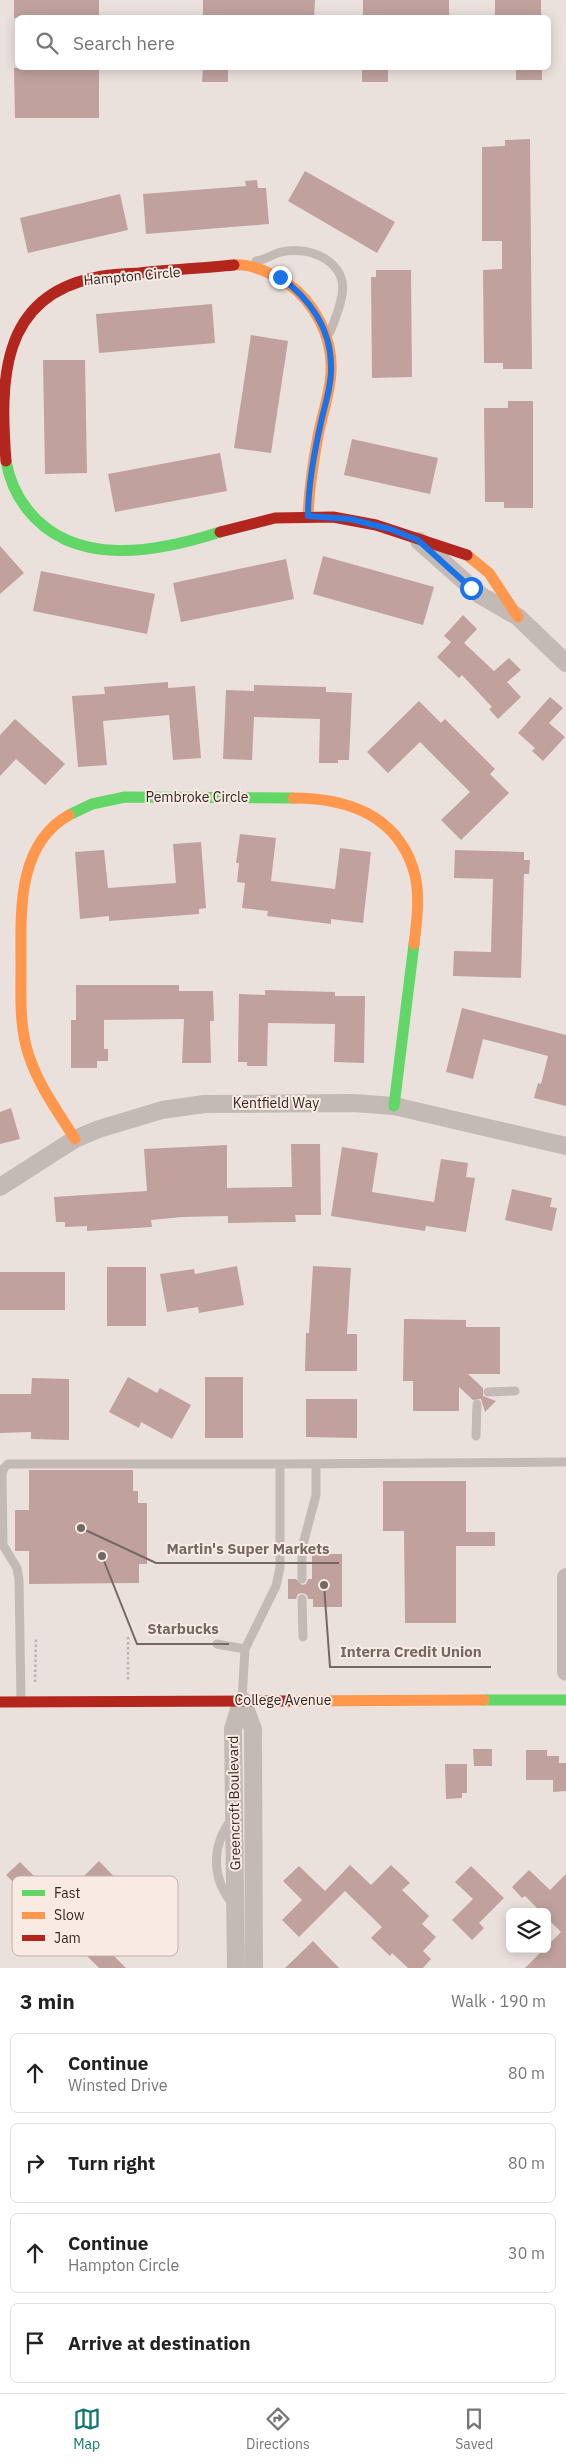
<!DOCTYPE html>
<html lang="en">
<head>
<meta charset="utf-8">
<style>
	body { margin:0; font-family:"IBM Plex Sans",sans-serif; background:#f2f2f2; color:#222 }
	.controls { position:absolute; right:15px; bottom:15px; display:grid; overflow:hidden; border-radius:8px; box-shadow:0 2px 12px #0003 }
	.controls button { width:45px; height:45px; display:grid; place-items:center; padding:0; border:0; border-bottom:1px solid #e0e0e0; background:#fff; color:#222; font:25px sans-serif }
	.stop { position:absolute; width:15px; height:15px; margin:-11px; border:4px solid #1a73e8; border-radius:50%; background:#fff }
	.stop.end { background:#1a73e8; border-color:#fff; box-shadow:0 1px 5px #0008 }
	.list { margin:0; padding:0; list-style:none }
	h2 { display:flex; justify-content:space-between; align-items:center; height:65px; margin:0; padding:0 20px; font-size:21px }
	h2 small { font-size:16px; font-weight:400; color:#767676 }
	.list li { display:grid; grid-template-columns:32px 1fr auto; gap:15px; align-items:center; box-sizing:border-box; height:80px; margin:0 10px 10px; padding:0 10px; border:1px solid #e0e0e0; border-radius:8px }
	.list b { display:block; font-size:19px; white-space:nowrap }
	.list p { margin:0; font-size:16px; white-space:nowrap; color:#767676 }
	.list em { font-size:16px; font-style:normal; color:#767676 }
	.icon { flex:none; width:28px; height:28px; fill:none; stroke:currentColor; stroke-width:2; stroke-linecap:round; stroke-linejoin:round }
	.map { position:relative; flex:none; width:566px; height:1968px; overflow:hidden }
	.search { position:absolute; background:#fff; box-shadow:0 2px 12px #0003; left:15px; right:15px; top:15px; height:55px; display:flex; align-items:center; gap:12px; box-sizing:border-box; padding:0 18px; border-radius:8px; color:#767676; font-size:19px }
	.sheet { height:425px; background:#fff }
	nav { display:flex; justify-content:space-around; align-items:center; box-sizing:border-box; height:70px; border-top:1px solid #e0e0e0; background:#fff; font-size:14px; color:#767676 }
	nav a { display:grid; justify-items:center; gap:2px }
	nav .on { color:#0f766e }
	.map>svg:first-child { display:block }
</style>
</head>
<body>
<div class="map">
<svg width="566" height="1968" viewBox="0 0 566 1968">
	<rect width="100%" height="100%" fill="#ebe1dc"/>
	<!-- building -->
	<g fill="#c0a19d">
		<rect x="14" y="0" width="85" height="18"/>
		<path d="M203,0H315L314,18H203Z"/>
		<rect x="363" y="0" width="86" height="18"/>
		<rect x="495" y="0" width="46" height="18"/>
		<path d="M14,68H99V118H15Z"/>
		<path d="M203,68H228V82H202Z"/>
		<rect x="362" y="68" width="26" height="14"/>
		<rect x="516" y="68" width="26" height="12"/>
		<path d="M530,139L532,369H503V363H484L483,270L502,269V241H482V147L505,146V140Z"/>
		<path d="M305,171L395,222L377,253L288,201Z"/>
		<path d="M257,180L258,188H266L269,224L146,234L143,194L246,186L245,181Z"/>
		<path d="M120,194L128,230L28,253L20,218Z"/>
		<path d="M376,270H411L412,377L372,378L371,277H376Z"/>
		<path d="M212,304L215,343L99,353L96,314Z"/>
		<path d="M251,335L288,341L271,453L234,448Z"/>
		<path d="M43,360H85L87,473L45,474Z"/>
		<path d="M508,401H533V508H504V502H485L484,408H508Z"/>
		<path d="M352,439L438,458L430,494L344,475Z"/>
		<path d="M220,453L227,491L115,512L108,474Z"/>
		<path d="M0,546L24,573L0,594Z"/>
		<path d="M323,556L434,587L423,625L313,594Z"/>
		<path d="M286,559L294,599L181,622L173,583Z"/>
		<path d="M41,571L155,594L147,634L33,611Z"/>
		<path d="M463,615L477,629L464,643L494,671L509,658L521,670L507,682L521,697L498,719L489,709L492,707L462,675L459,678L437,657L451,642L444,636Z"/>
		<path d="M168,682V688L195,686L201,758L173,760L169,715L103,721L107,765L78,767L72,696L105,694L104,687Z"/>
		<path d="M254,685L326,687V692L352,693L349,760H338V763H319L320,719L254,717L252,760L223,759L226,690L254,691Z"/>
		<path d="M550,697L563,708L549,723L565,737L543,761L532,751L535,748L518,733Z"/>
		<path d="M419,701L441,723L445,719L495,769L490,774L509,793L461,840L441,820L470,792L420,742L388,773L367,752Z"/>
		<path d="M15,719L65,764L45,785L16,759L0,776V735Z"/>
		<path d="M240,834L276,838L271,881L335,889L340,848L371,852L363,923L331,919V924L267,916L268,911L242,908L245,883L237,882L239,863H236Z"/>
		<path d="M201,842L206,908L199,909V914L109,921V916L80,919L75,852L104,850L108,888L176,883L173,844Z"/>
		<path d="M455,850L524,852V860H530L529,874H524L521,978L453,976L454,951L491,952L493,879L454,878Z"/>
		<path d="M76,985H179V991H213L214,1021H210L211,1063H182L184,1019L104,1020V1049H108V1061H97V1068H71V1020H76Z"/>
		<path d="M265,990L335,992V996H365L364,1063L334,1062L335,1024L268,1023L267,1066H247V1062H238L239,994L265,995Z"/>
		<path d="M462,1008L566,1035V1106L534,1098L538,1083L541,1084L548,1056L483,1039L473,1079L446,1072Z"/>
		<path d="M11,1108L20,1139L0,1144V1112Z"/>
		<path d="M291,1144H320L321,1215H295L296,1222L228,1223V1216L182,1217L151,1220L152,1227L87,1231V1226L65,1227V1222H56L54,1197L147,1191L144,1149L227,1145V1188L292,1187Z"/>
		<path d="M342,1147L378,1153L372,1192L434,1202L441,1159L468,1163L466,1177L475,1178L466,1232L426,1226L425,1231L331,1216Z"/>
		<path d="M512,1189L552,1198L550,1207L557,1208L552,1231L505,1220Z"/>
		<path d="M237,1266L244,1305L199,1313L198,1307L167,1312L160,1274L194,1269L195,1274Z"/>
		<path d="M313,1266L351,1268L347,1334H357V1371H305L306,1333H309Z"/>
		<rect x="107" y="1267" width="39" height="59"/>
		<rect x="0" y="1272" width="65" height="38"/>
		<path d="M404,1319L466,1320V1327H500V1374H468L483,1388V1396L496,1401L485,1412L481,1399L473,1400L459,1387V1411H413V1381H403Z"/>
		<path d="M128,1377L157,1393L160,1388L191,1405L172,1439L141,1422L139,1428L109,1412Z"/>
		<rect x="205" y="1377" width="38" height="61"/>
		<path d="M32,1378L69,1379V1440L31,1439V1432L0,1433V1394H31Z"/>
		<path d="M306,1399H357V1438L306,1437Z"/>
		<path d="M29,1470H133V1491H138V1503H147V1564H139V1583L29,1584V1551H15V1510H29Z"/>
		<path d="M383,1481H466V1532H495V1546H456V1623H405L404,1531H383Z"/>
		<path d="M312,1554H342V1607H313V1599H308L307,1595L302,1593L298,1594L296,1599H288V1579H296L302,1585L306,1584L308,1579H312Z"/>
		<path d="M473,1749H492V1766H474Z"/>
		<path d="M526,1750H547V1756H559V1763H566V1791L553,1792V1780H526Z"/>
		<path d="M445,1764H467V1793H462V1798L446,1799Z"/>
		<path d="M99,1861L122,1885L131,1876L141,1886L132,1894L151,1913L111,1953L126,1968H99L75,1944L92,1927L74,1909L57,1926L6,1875L20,1862L59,1901Z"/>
		<path d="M350,1865L371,1885L391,1865L410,1883L402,1890L429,1916L422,1924L436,1937L423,1951L431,1959L423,1968H408L392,1953L390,1956L371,1938L382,1927L345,1891L299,1937L282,1920L302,1900L283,1881L299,1866L325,1891Z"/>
		<path d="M471,1866L504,1898L479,1923L484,1928L472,1940L452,1920L473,1899L455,1882Z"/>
		<path d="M529,1870L550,1890L566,1874V1968H525L544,1949H547V1946L561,1932L547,1918V1912H541L525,1896L522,1898L512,1887Z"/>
		<path d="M313,1941L339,1968H285Z"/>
	</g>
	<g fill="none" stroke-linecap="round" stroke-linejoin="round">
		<!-- path -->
		<g stroke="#bcb2af" stroke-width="2.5" stroke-dasharray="2.5 2.5" stroke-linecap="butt">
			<path d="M128,1637V1682"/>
			<path d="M35,1682L36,1638"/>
		</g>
		<!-- lane -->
		<g stroke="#c3bab6" stroke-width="9">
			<path d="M256,261C265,260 273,254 281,252C310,245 348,262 342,295C340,308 335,320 330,332"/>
			<path d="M488,1392L515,1391"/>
			<path d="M476,1436L477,1404"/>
			<path d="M302,1579V1548L316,1495V1464"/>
			<path d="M302,1599L303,1637"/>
			<path d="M217,1644L245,1649"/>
			<path d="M242,1700L245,1649L276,1586L280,1568V1464L566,1462"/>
			<path d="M21,1701L19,1580L17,1568L3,1545L2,1474L4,1468L8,1464H280"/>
			<path d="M232,1819C211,1845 211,1880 234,1905"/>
		</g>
		<!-- street -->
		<g stroke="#c3bab6" stroke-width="18">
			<path d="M419,541L480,595L518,617L566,663"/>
			<path d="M0,1187L75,1139L99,1129L162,1110L204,1104L353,1103L394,1106L566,1146"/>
			<path d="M566,1577V1672"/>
			<path d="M242,1700L253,1729L254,1968"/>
			<path d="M236,1968L233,1729L242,1700"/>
		</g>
		<!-- fast -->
		<g stroke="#63d668" stroke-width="11">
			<path d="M6,461C9,478 16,495 27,509C74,569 158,552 220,532"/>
			<path d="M69,815L92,804L125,797L293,798"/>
			<path d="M394,1106L414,944"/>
			<path d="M484,1700H566"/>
		</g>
		<!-- slow -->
		<g stroke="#ff974d" stroke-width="11">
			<path d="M234,265C252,263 272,274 287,283C315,302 333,338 331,372C330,394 322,415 318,436C313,463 309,489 308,516"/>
			<path d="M467,555L489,573L518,617"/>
			<path d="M293,798C345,798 395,814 413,868C421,891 417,921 414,944"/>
			<path d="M69,815C16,845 21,913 21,966C21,996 19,1027 29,1056C39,1086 58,1112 75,1139"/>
			<path d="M288,1701L484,1700"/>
		</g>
		<!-- jam -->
		<g stroke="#b3261e" stroke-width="11">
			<path d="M6,461C0,382 0,298 93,278C108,274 124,274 139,273C170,270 202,268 234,265"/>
			<path d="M220,532L275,518L333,517L376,525L467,555"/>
			<path d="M0,1702L288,1701"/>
		</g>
	</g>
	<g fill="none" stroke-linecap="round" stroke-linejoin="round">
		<!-- route -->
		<path stroke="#1a73e8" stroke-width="6" d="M280,277C309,298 331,328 331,366C332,384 325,404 321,422C314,453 308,484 308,516L350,519L390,529L418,540L471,588"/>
	</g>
	<g text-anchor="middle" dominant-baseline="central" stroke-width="4" stroke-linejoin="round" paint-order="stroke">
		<!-- street labels -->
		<g font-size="14" fill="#342725" stroke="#f9ebe3">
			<text transform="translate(132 276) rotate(-5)">Hampton Circle</text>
			<text x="197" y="797">Pembroke Circle</text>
			<text x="276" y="1103">Kentfield Way</text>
			<text x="283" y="1700">College Avenue</text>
			<text transform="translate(234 1803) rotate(-91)">Greencroft Boulevard</text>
		</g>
	</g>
	<!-- legend -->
	<rect x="12" y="1876" width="166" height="80" rx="8" fill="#f9ebe3" stroke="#beb0aa" stroke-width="1"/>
	<rect x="22" y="1890" width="23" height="6" fill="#63d668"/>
	<rect x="22" y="1912" width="23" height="7" fill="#ff974d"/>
	<rect x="22" y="1935" width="23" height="6" fill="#b3261e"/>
	<g font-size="14" fill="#342725">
		<text x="54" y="1898">Fast</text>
		<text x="54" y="1920">Slow</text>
		<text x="54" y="1943">Jam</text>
	</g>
	<!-- callouts -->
	<path fill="none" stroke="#746865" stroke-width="2" d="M81 1528L156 1563H339M102 1556L137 1644H229M324 1585L330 1667H491"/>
	<g fill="#746865" stroke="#f9ebe3" stroke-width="2">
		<circle cx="81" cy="1528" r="5"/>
		<circle cx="102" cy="1556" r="5"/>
		<circle cx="324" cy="1585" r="5"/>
	</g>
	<g font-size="15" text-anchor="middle" font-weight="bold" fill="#746865" stroke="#f9ebe3" stroke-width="4" stroke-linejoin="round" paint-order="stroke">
		<text x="248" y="1554">Martin's Super Markets</text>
		<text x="183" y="1634">Starbucks</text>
		<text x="411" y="1657">Interra Credit Union</text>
	</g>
</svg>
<div class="controls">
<button><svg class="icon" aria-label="layers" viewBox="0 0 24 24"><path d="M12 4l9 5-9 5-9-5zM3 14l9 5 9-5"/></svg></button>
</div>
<div class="stop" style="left:471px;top:588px"></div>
<div class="stop end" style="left:280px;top:277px"></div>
<div class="search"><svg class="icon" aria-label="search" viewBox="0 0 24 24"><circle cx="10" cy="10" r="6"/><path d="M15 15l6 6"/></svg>Search here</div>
</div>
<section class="sheet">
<h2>3 min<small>Walk · 190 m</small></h2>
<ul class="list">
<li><svg class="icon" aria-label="ahead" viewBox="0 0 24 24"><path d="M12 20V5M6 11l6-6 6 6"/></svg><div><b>Continue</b><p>Winsted Drive</p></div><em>80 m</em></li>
<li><svg class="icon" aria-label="right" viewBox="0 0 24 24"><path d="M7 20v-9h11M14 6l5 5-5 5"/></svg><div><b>Turn right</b></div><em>80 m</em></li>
<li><svg class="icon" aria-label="ahead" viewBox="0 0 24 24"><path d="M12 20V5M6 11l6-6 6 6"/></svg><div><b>Continue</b><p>Hampton Circle</p></div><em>30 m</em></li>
<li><svg class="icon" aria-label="arrive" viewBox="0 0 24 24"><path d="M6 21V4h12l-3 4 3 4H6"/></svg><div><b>Arrive at destination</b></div></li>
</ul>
</section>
<nav>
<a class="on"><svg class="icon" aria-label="map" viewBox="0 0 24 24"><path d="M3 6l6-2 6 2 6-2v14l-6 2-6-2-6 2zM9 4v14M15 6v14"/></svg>Map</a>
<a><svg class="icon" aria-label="directions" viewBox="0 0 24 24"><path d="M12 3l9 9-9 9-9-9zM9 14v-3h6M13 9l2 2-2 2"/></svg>Directions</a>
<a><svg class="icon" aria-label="saved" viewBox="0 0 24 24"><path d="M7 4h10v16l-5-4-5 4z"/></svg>Saved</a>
</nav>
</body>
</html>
